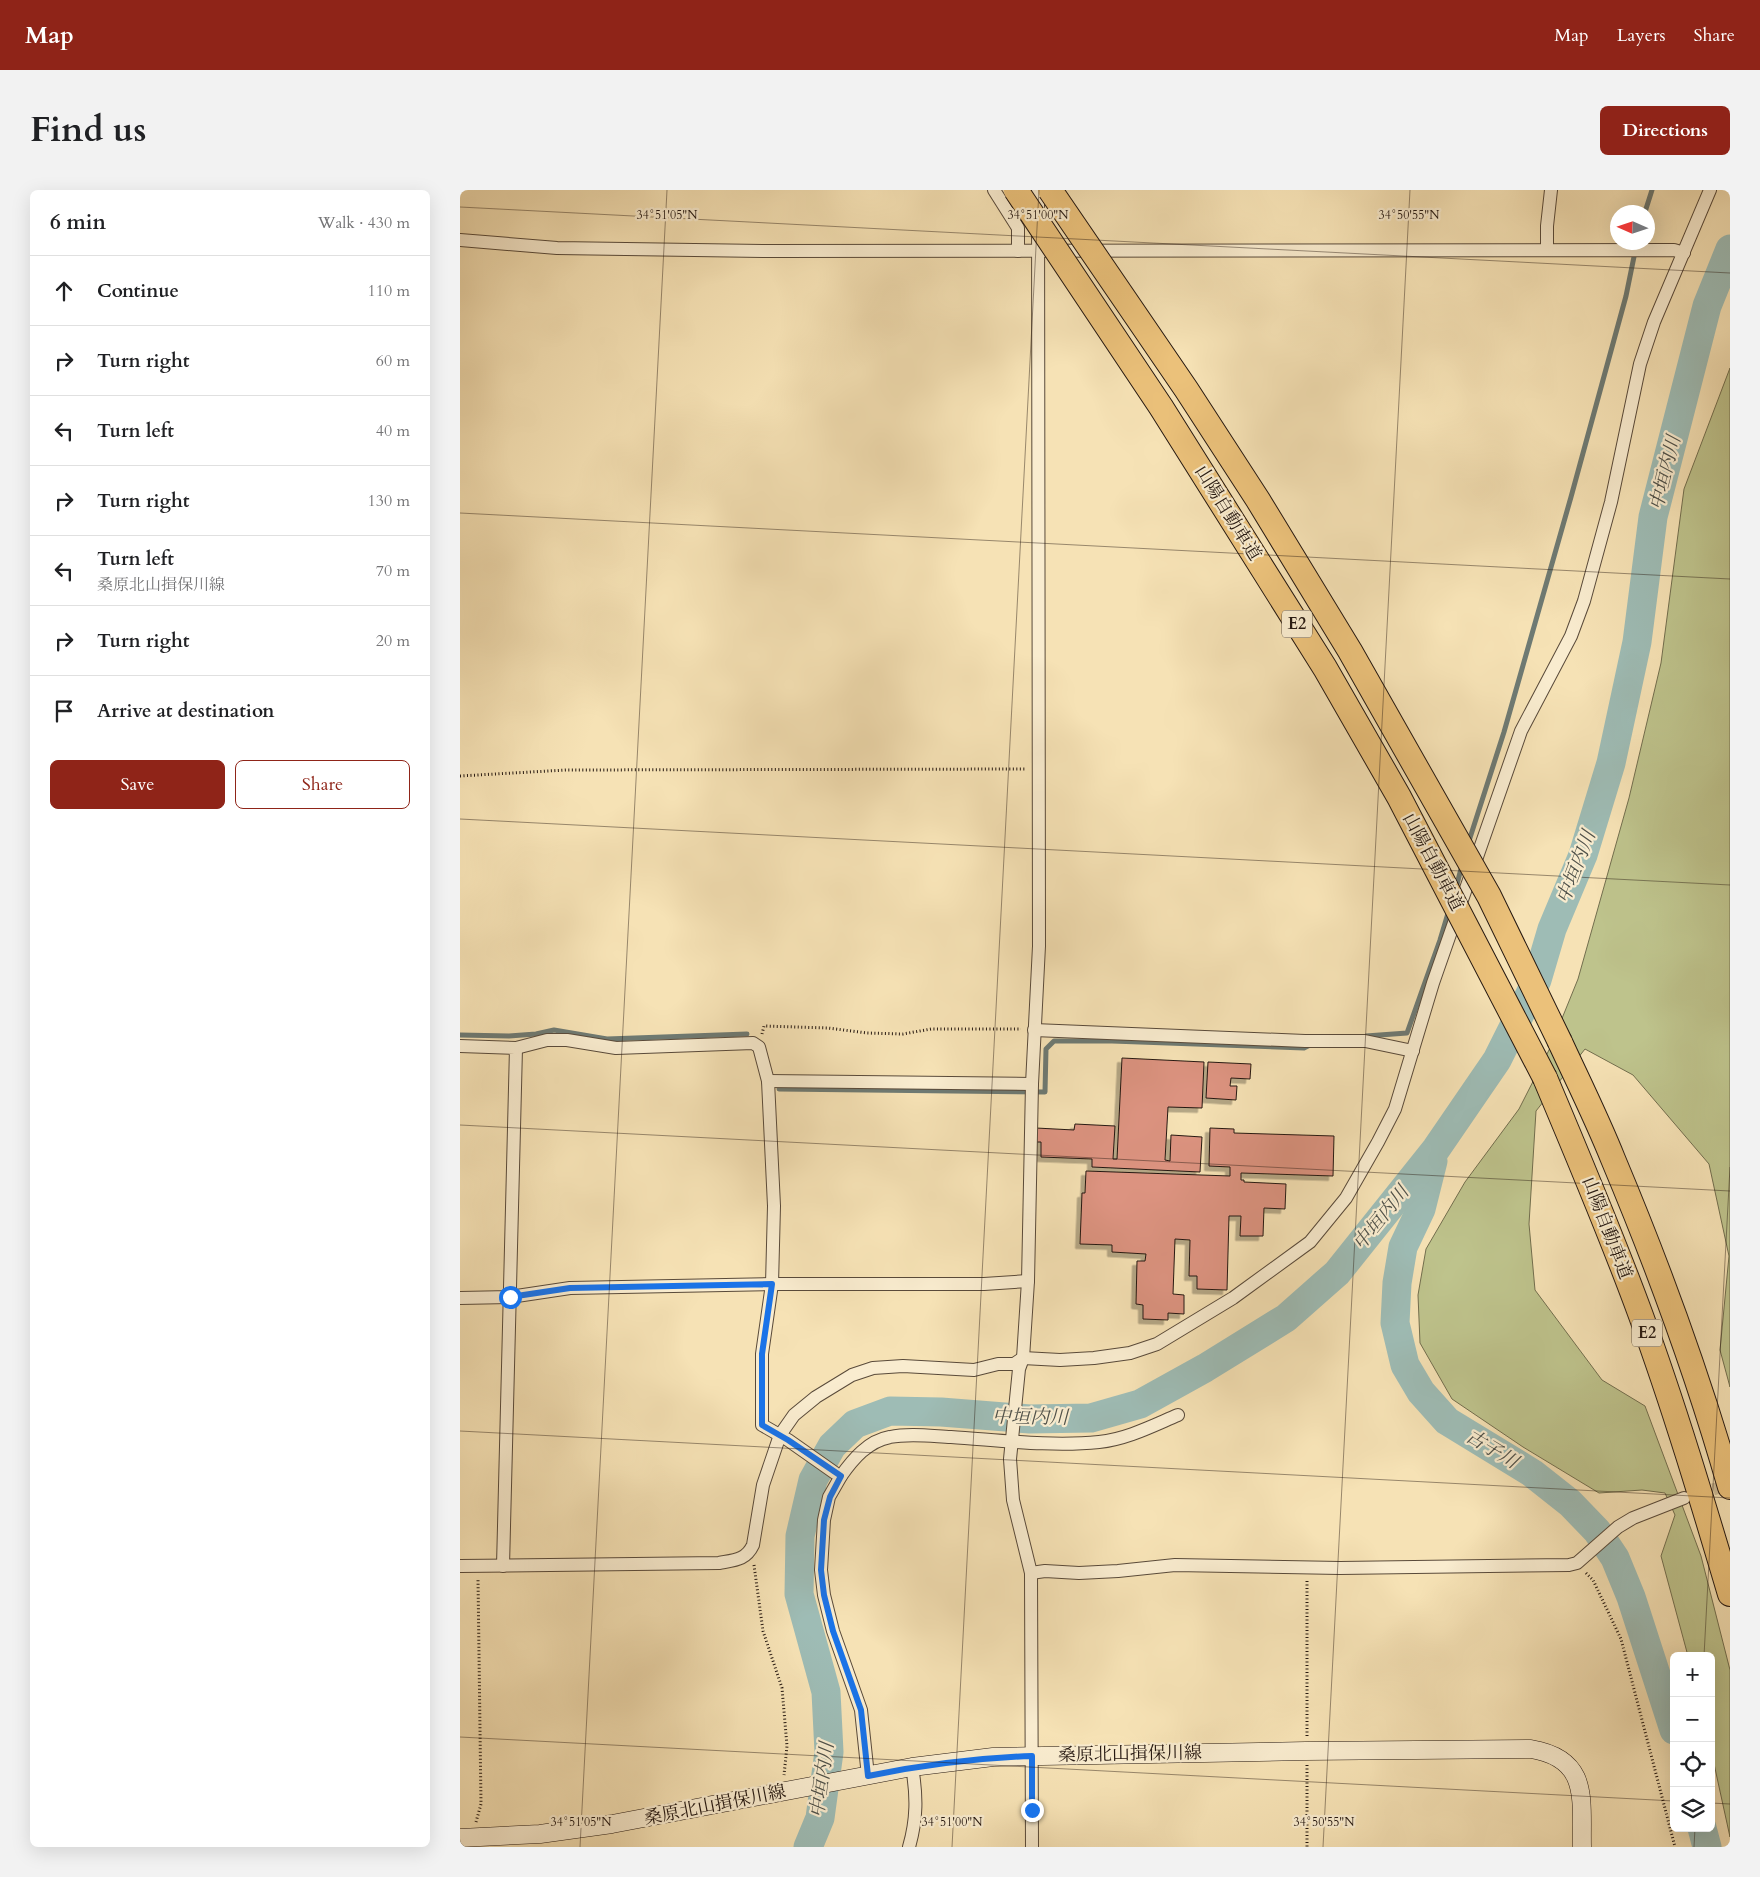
<!DOCTYPE html>
<html lang="en">
<head>
<meta charset="utf-8">
<style>
	body { margin:0; font-family:Cardo,"Noto Serif JP",serif; background:#f2f2f2; color:#202124 }
	.controls { position:absolute; right:15px; bottom:15px; display:grid; overflow:hidden; border-radius:8px; box-shadow:0 5px 20px #0002 }
	.controls button { width:45px; height:45px; display:grid; place-items:center; padding:0; border:0; border-bottom:1px solid #e0e0e0; background:#fff; color:#202124; font:25px sans-serif }
	.compass { position:absolute; left:1150px; top:15px; width:45px; height:45px; border-radius:50%; background:#fff; box-shadow:0 5px 20px #0002; rotate:273deg }
	.stop { position:absolute; width:15px; height:15px; margin:-11px; border:4px solid #1a73e8; border-radius:50%; background:#fff }
	.stop.end { background:#1a73e8; border-color:#fff; box-shadow:0 1px 5px #0008 }
	.list { margin:0; padding:0; list-style:none }
	h2 { display:flex; justify-content:space-between; align-items:center; height:65px; margin:0; padding:0 20px; font-size:21px }
	h2 small { font-size:16px; font-weight:400; color:#757577 }
	.list li { display:grid; grid-template-columns:32px 1fr auto; gap:15px; align-items:center; box-sizing:border-box; height:70px; padding:0 20px; border-top:1px solid #e0e0e0 }
	.list b { display:block; font-size:19px; white-space:nowrap }
	.list p { margin:0; font-size:16px; white-space:nowrap; color:#757577 }
	.list em { font-size:16px; font-style:normal; color:#757577 }
	.actions { display:flex; gap:10px; padding:15px 20px }
	.actions a { flex:1; padding:11px 0; border:1px solid #8f2418; border-radius:8px; text-align:center; font-size:18px; color:#8f2418 }
	.actions .main { background:#8f2418; color:#fff }
	.icon { flex:none; width:28px; height:28px; fill:none; stroke:currentColor; stroke-width:2; stroke-linecap:round; stroke-linejoin:round }
	.map { position:relative; flex:none; width:1270px; height:1657px; overflow:hidden; border-radius:8px }
	header { display:flex; align-items:center; gap:30px; box-sizing:border-box; height:70px; padding:0 25px; background:#8f2418; color:#fff }
	header strong { font-size:24px }
	nav { display:flex; gap:28px; margin-inline-start:auto; font-size:18px }
	.intro { display:flex; align-items:center; justify-content:space-between; box-sizing:border-box; height:120px; padding:0 30px }
	h1 { margin:0; font-size:35px }
	.button { padding:12px 22px; border-radius:8px; background:#8f2418; color:#fff; font-size:18px; font-weight:700 }
	main { display:flex; gap:30px; padding:0 30px }
	aside { flex:1; background:#fff; border-radius:8px; box-shadow:0 5px 20px #0002 }
	.map>svg:first-child { display:block }
</style>
</head>
<body>
<header>
<strong>Map</strong>
<nav><a>Map</a><a>Layers</a><a>Share</a></nav>
</header>
<div class="intro"><h1>Find us</h1><a class="button">Directions</a></div>
<main>
<aside>
<h2>6 min<small>Walk · 430 m</small></h2>
<ul class="list">
<li><svg class="icon" aria-label="ahead" viewBox="0 0 24 24"><path d="M12 20V5M6 11l6-6 6 6"/></svg><div><b>Continue</b></div><em>110 m</em></li>
<li><svg class="icon" aria-label="right" viewBox="0 0 24 24"><path d="M7 20v-9h11M14 6l5 5-5 5"/></svg><div><b>Turn right</b></div><em>60 m</em></li>
<li><svg class="icon" aria-label="left" viewBox="0 0 24 24"><path d="M17 20v-9H6M10 6l-5 5 5 5"/></svg><div><b>Turn left</b></div><em>40 m</em></li>
<li><svg class="icon" aria-label="right" viewBox="0 0 24 24"><path d="M7 20v-9h11M14 6l5 5-5 5"/></svg><div><b>Turn right</b></div><em>130 m</em></li>
<li><svg class="icon" aria-label="left" viewBox="0 0 24 24"><path d="M17 20v-9H6M10 6l-5 5 5 5"/></svg><div><b>Turn left</b><p>桑原北山揖保川線</p></div><em>70 m</em></li>
<li><svg class="icon" aria-label="right" viewBox="0 0 24 24"><path d="M7 20v-9h11M14 6l5 5-5 5"/></svg><div><b>Turn right</b></div><em>20 m</em></li>
<li><svg class="icon" aria-label="arrive" viewBox="0 0 24 24"><path d="M6 21V4h12l-3 4 3 4H6"/></svg><div><b>Arrive at destination</b></div></li>
</ul>
<div class="actions"><a class="main">Save</a><a>Share</a></div>
</aside>
<div class="map">
<svg width="1270" height="1657" viewBox="0 0 1270 1657">
	<defs>
		<filter id="shadow"><feDropShadow dx="-4.5" dy="4.5" stdDeviation="0" flood-color="#0004"/></filter>
	</defs>
	<rect width="100%" height="100%" fill="#f6e2b5"/>
	<filter id="stains"><feTurbulence type="fractalNoise" baseFrequency=".004" numOctaves="4"/><feColorMatrix values="0 0 0 0 .2 0 0 0 0 .09 0 0 0 0 .02 0 0 0 .5 -.17"/></filter>
	<radialGradient id="worn" r=".72"><stop offset=".6" stop-color="#630" stop-opacity="0"/><stop offset="1" stop-color="#630" stop-opacity=".3"/></radialGradient>
	<!-- green -->
	<path fill="#bec38c" stroke="#726e4e" d="M1270,178V1197L1260,1160L1269,1066L1249,974L1173,885L1125,859L1076,921L1069,1034L1075,1100L1142,1190L1185,1216L1241,1366L1270,1480V1647L1251,1560V1466H1228L1201,1366L1215,1325L1205,1303L1182,1300L1139,1303L1063,1257L992,1209L960,1153L958,1105L966,1059L1005,992L1059,919L1090,858L1118,789L1169,608L1201,473L1224,299Z"/>
	<g fill="none" stroke-linecap="round" stroke-linejoin="round">
		<!-- stream -->
		<g stroke="#6e7a73" stroke-width="5">
			<path d="M1185,22L1192,0"/>
			<path d="M1008,654L1044,542L1111,307L1166,106L1177,52"/>
			<path d="M996,698L1002,675"/>
			<path d="M0,845L49,846L76,844L94,840L147,849L287,844"/>
			<path d="M906,846L947,843L980,750L989,720"/>
			<path d="M319,899L585,902L586,859L594,851H652L844,858L852,854"/>
		</g>
		<!-- river -->
		<g stroke="#9ebcb5" stroke-width="29">
			<path d="M973,971L961,1019L943,1057L937,1093L935,1133L945,1175L961,1202L987,1231L1072,1283L1110,1313L1137,1341L1155,1368L1171,1407L1214,1540"/>
			<path d="M1242,1638L1247,1657"/>
			<path d="M348,1657L360,1628L369,1562L366,1502L339,1404L340,1346L353,1290L372,1256L395,1234L430,1221L481,1222L570,1229L631,1228L680,1214L745,1178L826,1128L877,1083L976,959L1037,870L1077,790L1092,739L1123,665L1151,573L1177,452L1193,327L1247,116L1270,59"/>
		</g>
	</g>
	<!-- building -->
	<g fill="#dc9380" stroke="#251811" filter="url(#shadow)">
		<path d="M662,868L744,872L742,918L708,917L705,970L710,971L711,945L742,947L740,982L632,977V969L581,967V952H576V938L614,940L615,934L655,936L653,969H657Z"/>
		<path d="M748,872L791,874L790,889L771,888L770,896H777L776,910L746,908Z"/>
		<path d="M750,938L774,939V943L874,946L873,986L781,983V990H784V992L826,994L825,1019L804,1018L803,1046H780L781,1026H769L767,1100L737,1099V1086H729L730,1050L715,1049L713,1104L724,1105V1124L708,1123V1130L683,1129V1115L676,1114L677,1071H685L686,1064L652,1062V1055L620,1054L622,1003H625L626,981L770,986V977L749,976Z"/>
	</g>
	<g fill="none" stroke-linecap="round" stroke-linejoin="round">
		<!-- street-tunnel -->
		<path stroke="#ccba94" stroke-width="12" stroke-dasharray="12 6" stroke-linecap="butt" d="M1236,1305L1270,1294"/>
		<defs>
			<g id="street">
				<path d="M534,0L558,38V61"/>
				<path d="M0,50L97,58L303,61L1214,60L1224,63"/>
				<path d="M1087,60V36L1091,0"/>
				<path d="M574,840L845,851H905L953,861"/>
				<path d="M0,856L56,858L43,1376"/>
				<path d="M56,858L87,850H107L156,858L293,853L299,857L308,891L314,1016L312,1094L302,1164V1235L328,1250L375,1283L381,1286C393,1269 408,1251 430,1247C449,1243 471,1246 491,1247C538,1250 592,1257 639,1252C667,1249 692,1236 718,1225"/>
				<path d="M308,891L572,894"/>
				<path d="M0,1108L50,1107L110,1098L312,1094H524L568,1091"/>
				<path d="M381,1286L369,1307L364,1330L361,1380L364,1405L373,1441L401,1520L408,1586"/>
				<path d="M0,1376L259,1373C275,1370 286,1370 293,1355L303,1295L320,1245L334,1225L356,1207L392,1185L413,1178L443,1176L514,1180L538,1174H554L563,1168L600,1170L634,1168L670,1163L697,1154L773,1108L850,1052L886,1008L918,952L935,919L973,793L1061,541L1111,446L1124,411L1151,312L1180,174L1194,132L1250,0"/>
				<path d="M571,1383L585,1381L619,1383L658,1381L715,1375L880,1378L1109,1375L1117,1373L1158,1337L1173,1328L1224,1308"/>
				<path d="M449,1657C457,1629 457,1606 452,1577"/>
				<path d="M572,1657L571,1383L553,1310L550,1269L559,1179L563,1168L568,1091L572,894L579,756L578,0"/>
			</g>
			<path id="secondary" d="M0,1648L80,1644L152,1634L452,1577L533,1567L846,1561L1071,1559C1130,1569 1121,1609 1122,1657"/>
			<g id="highway">
				<path d="M1100,852C1118,891 1137,929 1153,969C1198,1076 1238,1185 1270,1297"/>
				<path d="M1085,888C1118,966 1151,1044 1180,1123C1214,1216 1242,1310 1270,1404"/>
			</g>
		</defs>
		<!-- street casing -->
		<use href="#street" stroke="#594a3a" stroke-width="14"/>
		<!-- secondary casing -->
		<use href="#secondary" stroke="#251811" stroke-width="19"/>
		<!-- highway casing -->
		<use href="#highway" stroke="#251811" stroke-width="26"/>
		<!-- path -->
		<g stroke="#251811" stroke-width="3" stroke-dasharray="1 2.5" stroke-linecap="butt">
			<path d="M0,586L106,580L565,579"/>
			<path d="M302,844L304,836L368,838L407,843L443,844L471,839H561"/>
			<path d="M294,1375L303,1441L322,1498L327,1556L324,1585"/>
			<path d="M1126,1383L1133,1390L1161,1449L1215,1657"/>
			<path d="M847,1546V1390"/>
			<path d="M847,1575V1657"/>
			<path d="M16,1632L21,1614L18,1389"/>
		</g>
		<!-- street -->
		<use href="#street" stroke="#f9eccf" stroke-width="12"/>
		<!-- secondary -->
		<use href="#secondary" stroke="#f9eccf" stroke-width="18"/>
		<!-- highway -->
		<use href="#highway" stroke="#ebc17a" stroke-width="24"/>
		<defs>
			<g id="highway-bridge">
				<path d="M556,0L701,217L865,478L939,607L1085,888"/>
				<path d="M590,0L726,199L798,310L890,461L1029,706L1100,852"/>
			</g>
		</defs>
		<!-- highway-bridge casing -->
		<use href="#highway-bridge" stroke="#251811" stroke-width="26" stroke-linecap="butt"/>
		<!-- highway-bridge -->
		<use href="#highway-bridge" stroke="#ebc17a" stroke-width="24"/>
	</g>
	<g fill="none" stroke-linecap="round" stroke-linejoin="round">
		<!-- route -->
		<path stroke="#1a73e8" stroke-width="6" d="M50,1107L110,1098L312,1094L302,1164V1235L328,1250L381,1286L370,1307L364,1330L361,1380L364,1405L373,1441L401,1520L408,1586C462,1575 517,1568 572,1566V1620"/>
	</g>
	<!-- ticks -->
	<path fill="none" stroke="#251811" stroke-width="1" stroke-opacity="0.45" d="M0,17L1270,83M0,323L1270,389M0,629L1270,695M0,935L1270,1001M0,1241L1270,1308M1244,1466L1270,977M0,1547L1214,1611M1251,1613L1270,1614M120,1657L207,0M492,1657L579,0M863,1657L950,0M1234,1657L1235,1638"/>
	<g text-anchor="middle" dominant-baseline="central" stroke-width="4.5" stroke-linejoin="round" paint-order="stroke">
		<!-- shield labels -->
		<g fill="#f9eccf" stroke="#65584a" stroke-width="1">
			<rect x="822" y="420.5" width="30" height="27" rx="4"/>
			<rect x="1172" y="1129.5" width="30" height="27" rx="4"/>
		</g>
		<g font-size="16" font-weight="bold" fill="#251811">
			<text x="837" y="434">E2</text>
			<text x="1187" y="1143">E2</text>
		</g>
		<!-- street labels -->
		<g font-size="18" fill="#251811" stroke="#f9eccf">
			<text transform="translate(768 323) rotate(58)">山陽自動車道</text>
			<text transform="translate(973 672) rotate(62)">山陽自動車道</text>
			<text transform="translate(1147 1038) rotate(69)">山陽自動車道</text>
			<text transform="translate(670 1564) rotate(-1)">桑原北山揖保川線</text>
			<text transform="translate(255 1615) rotate(-11)">桑原北山揖保川線</text>
		</g>
		<!-- water labels -->
		<g font-size="19" font-style="italic" fill="#4f514a" stroke="#f9eccf">
			<text transform="translate(1205 283) rotate(-76)">中垣内川</text>
			<text transform="translate(1116 677) rotate(-69)">中垣内川</text>
			<text transform="translate(921 1028) rotate(-51)">中垣内川</text>
			<text transform="translate(570 1227) rotate(1)">中垣内川</text>
			<text transform="translate(1032 1259) rotate(31)">古子川</text>
			<text transform="translate(362 1590) rotate(-82)">中垣内川</text>
		</g>
	</g>
	<g font-size="12" text-anchor="middle" fill="#251811" stroke="#f9eccf" stroke-width="4.5" stroke-linejoin="round" paint-order="stroke">
		<text x="207" y="29">34°51'05"N</text>
		<text x="578" y="29">34°51'00"N</text>
		<text x="949" y="29">34°50'55"N</text>
		<text x="121" y="1636">34°51'05"N</text>
		<text x="492" y="1636">34°51'00"N</text>
		<text x="864" y="1636">34°50'55"N</text>
	</g>
	<rect width="100%" height="100%" filter="url(#stains)"/>
	<rect width="100%" height="100%" fill="url(#worn)"/>
</svg>
<div class="controls">
<button>+</button>
<button>−</button>
<button><svg class="icon" aria-label="locate" viewBox="0 0 24 24"><circle cx="12" cy="12" r="6"/><path d="M12 2v4M12 18v4M2 12h4M18 12h4"/></svg></button>
<button><svg class="icon" aria-label="layers" viewBox="0 0 24 24"><path d="M12 4l9 5-9 5-9-5zM3 14l9 5 9-5"/></svg></button>
</div>
<svg class="compass" viewBox="-18 -18 36 36"><path d="M0-13l5 13h-10z" fill="#e53935"/><path d="M0 13l5-13h-10z" fill="#757577"/></svg>
<div class="stop" style="left:50px;top:1107px"></div>
<div class="stop end" style="left:572px;top:1620px"></div>
</div>
</main>
</body>
</html>
